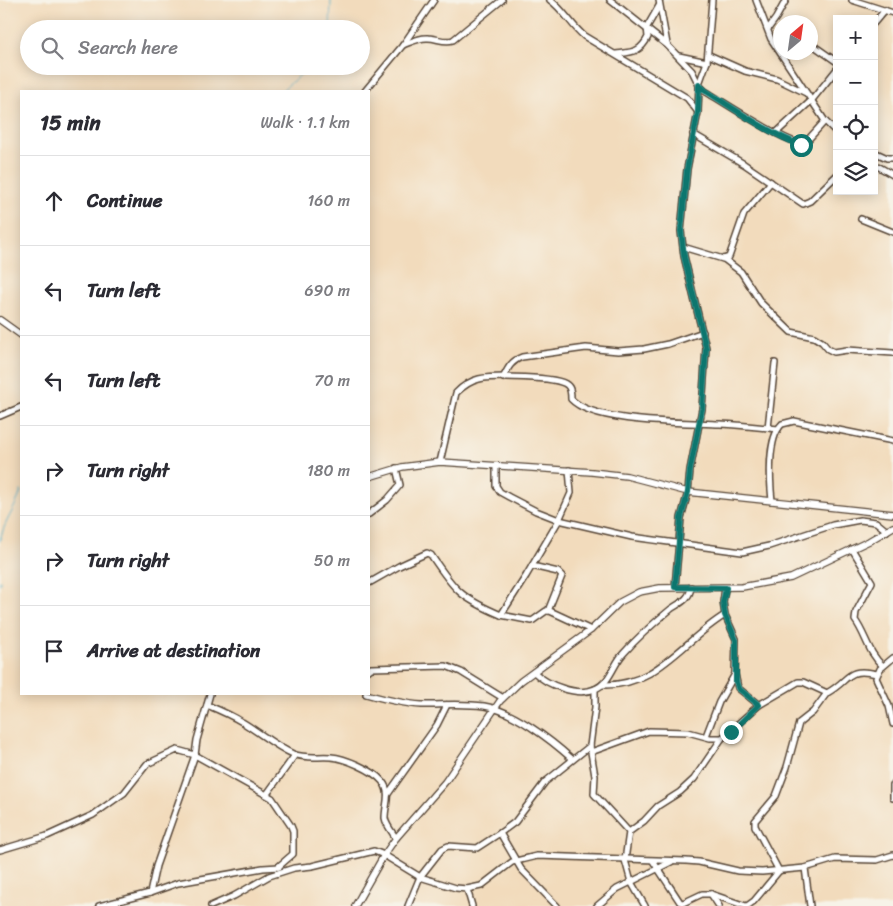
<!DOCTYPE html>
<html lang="en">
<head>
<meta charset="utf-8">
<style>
	body { margin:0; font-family:Sriracha,sans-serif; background:#f2f2f3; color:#2b2b33 }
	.controls { position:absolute; right:15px; top:15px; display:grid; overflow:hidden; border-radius:0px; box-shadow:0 2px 12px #0003 }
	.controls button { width:45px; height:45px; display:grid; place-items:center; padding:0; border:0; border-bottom:1px solid #e1e1e2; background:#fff; color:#2b2b33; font:25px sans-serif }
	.compass { position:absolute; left:773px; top:15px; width:45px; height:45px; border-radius:50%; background:#fff; box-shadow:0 2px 12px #0003; rotate:29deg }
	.stop { position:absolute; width:15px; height:15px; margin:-11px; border:4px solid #0f766e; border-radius:50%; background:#fff }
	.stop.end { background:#0f766e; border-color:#fff; box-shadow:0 1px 5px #0008 }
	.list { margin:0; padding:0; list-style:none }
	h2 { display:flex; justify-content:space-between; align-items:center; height:65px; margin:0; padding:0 20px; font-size:21px }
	h2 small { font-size:16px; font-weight:400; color:#7c7c81 }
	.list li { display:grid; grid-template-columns:32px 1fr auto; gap:15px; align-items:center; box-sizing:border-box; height:90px; padding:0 20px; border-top:1px solid #e1e1e2 }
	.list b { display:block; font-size:19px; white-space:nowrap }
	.list em { font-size:16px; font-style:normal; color:#7c7c81 }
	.icon { flex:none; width:28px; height:28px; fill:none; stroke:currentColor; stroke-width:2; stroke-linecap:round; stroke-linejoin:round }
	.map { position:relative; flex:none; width:893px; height:906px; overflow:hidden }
	.search { position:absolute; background:#fff; box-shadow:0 2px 12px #0003; left:20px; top:20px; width:350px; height:55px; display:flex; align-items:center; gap:12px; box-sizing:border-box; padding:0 18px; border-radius:28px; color:#7c7c81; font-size:19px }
	.panel { position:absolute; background:#fff; box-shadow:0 2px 12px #0003; left:20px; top:90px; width:350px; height:605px; border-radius:0px }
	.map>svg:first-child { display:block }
</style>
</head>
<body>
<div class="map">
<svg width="893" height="906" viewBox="0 0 893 906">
	<rect width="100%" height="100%" fill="#f7f3e8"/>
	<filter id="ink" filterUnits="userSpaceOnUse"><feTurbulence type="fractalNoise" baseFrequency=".02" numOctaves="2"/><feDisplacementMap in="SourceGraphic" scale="10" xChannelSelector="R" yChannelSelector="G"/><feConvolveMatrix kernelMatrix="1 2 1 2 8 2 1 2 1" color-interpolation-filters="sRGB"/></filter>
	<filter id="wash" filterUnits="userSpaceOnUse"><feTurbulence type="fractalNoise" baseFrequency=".0096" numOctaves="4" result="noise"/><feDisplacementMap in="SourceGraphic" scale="20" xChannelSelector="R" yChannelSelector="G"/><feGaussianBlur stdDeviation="1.12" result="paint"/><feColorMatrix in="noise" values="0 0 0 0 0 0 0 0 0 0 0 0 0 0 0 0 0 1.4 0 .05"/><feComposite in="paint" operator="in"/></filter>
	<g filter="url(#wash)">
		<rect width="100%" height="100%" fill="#f2dbbc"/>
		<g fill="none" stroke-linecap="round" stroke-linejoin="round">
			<!-- stream -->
			<g stroke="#46a9c6" stroke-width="1">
				<path d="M330,29L331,0"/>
				<path d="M281,91L311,66"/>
				<path d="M0,541C3,523 16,508 21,491"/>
				<path d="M0,581V584"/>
			</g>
		</g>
	</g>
	<g filter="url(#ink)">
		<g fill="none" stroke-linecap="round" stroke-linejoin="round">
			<defs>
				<g id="minor">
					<path d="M550,0C564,10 571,25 584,36L687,98L698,112"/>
					<path d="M610,0L667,45L692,71L699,85L698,112L687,169L681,231L684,256L706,348L702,409L690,470L688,492L681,518L675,587"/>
					<path d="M659,0L667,44"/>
					<path d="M756,0L771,39L825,121L837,133"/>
					<path d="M852,0L893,13"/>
					<path d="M874,23L885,10"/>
					<path d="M768,29L776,18L786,0"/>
					<path d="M810,43L837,62"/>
					<path d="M403,45C411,42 420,37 428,38C437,38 444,43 453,40L502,0"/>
					<path d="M616,54C632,52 640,53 648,37L647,27L659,6"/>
					<path d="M709,55L745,71L777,79L806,93"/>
					<path d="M679,56L707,62L712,0"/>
					<path d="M699,84L707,62"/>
					<path d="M699,85L705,91C720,100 793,148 805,143L825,121"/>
					<path d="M365,91L403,45L434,0"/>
					<path d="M776,133L812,100L837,69"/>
					<path d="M693,134L744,164L803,204L810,201L837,175"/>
					<path d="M874,152L887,158H893"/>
					<path d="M874,164L893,175"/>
					<path d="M861,219L893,232"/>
					<path d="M683,247L723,259L729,257L744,214L771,182"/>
					<path d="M724,259L741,272L761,303L791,332L814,337L822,342L828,349L834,352L847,350L893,353"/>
					<path d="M503,378C508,368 511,361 522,357L586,348L618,351L644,349L668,344L703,332"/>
					<path d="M0,416L21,407"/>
					<path d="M768,428L775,363"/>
					<path d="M440,462L456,393C462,387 470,381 479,379C492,376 557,376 567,385C571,388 571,394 571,399C594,424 686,422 720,424C740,425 759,427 778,429"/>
					<path d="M496,466V486L500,492L509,497L536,511L559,520L632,537L742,552L769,546L833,525L860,520L876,522L887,531"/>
					<path d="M569,470L571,493L559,520L526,576L501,615L532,621L546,611H550L591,630"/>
					<path d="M772,501C770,482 767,438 782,424L794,421L893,441"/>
					<path d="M369,514L387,500L400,485L396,468"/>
					<path d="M852,549L872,582L856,612L855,620C866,635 868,653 883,666"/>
					<path d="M532,566L558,572L562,576L548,611"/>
					<path d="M369,583L399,566L427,553L431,555C455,591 461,598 501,615"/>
					<path d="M725,615L736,639L735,674L738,688L759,705"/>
					<path d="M893,658L880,669L876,678L889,706L893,724"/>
					<path d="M369,670L371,668L446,666L461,672L503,698"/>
					<path d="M534,672C547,685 577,697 595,689C610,683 613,665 623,654C637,638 655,622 671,609C680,603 690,599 691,587"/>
					<path d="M602,685C657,687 682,641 725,615L723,602L725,588"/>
					<path d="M595,689V707L590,746L595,776L594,794L629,832L625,860L631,882L645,906"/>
					<path d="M366,694C384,699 404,704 422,705C443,705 464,703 484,706C512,710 551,740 572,759"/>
					<path d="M207,705C219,710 231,715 242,722C259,732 275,746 293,754C306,759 318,756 331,757C345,758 373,770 382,781C392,793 385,804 385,818C386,825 392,832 396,838"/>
					<path d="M706,736L719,702L735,674"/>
					<path d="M591,752L649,731L688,732L710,738H722"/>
					<path d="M893,785V798"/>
					<path d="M267,794L295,755"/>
					<path d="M388,794L437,725L447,705"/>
					<path d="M629,832L644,821L658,806L680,792L694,779L722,738L759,705L798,682H803L827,693C851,680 845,667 877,674"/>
					<path d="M500,833L521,869L557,906"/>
					<path d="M0,850L47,836L93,815L124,793L147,764L177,750L195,755L272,798L291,826L293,831V854L278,867"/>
					<path d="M653,861L680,902L683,903L702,894H711L746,906"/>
					<path d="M805,868L810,906"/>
					<path d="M779,871L755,826V821L776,796L787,767L799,723L813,712L827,693"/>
					<path d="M467,889L472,906"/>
					<path d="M150,893L156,866L195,755L197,740L210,694"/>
					<path d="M711,894L719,906"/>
					<path d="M99,906L150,893L178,883L263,868L279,867"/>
					<path d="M211,906L234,896L269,876L294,868L312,866L374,851L384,855L420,877L456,888L467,889L481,886L512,862L537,856L686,861L699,862L738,871L762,872L805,868L835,859L877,860L893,855"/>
					<path d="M408,906L420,877L442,849L448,846L477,848L500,833L515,822L545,782L590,746"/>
					<path d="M597,906L617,889L671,862"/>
					<path d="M747,906L754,901L779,871"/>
				</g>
				<g id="tertiary">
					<path d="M0,320L21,335"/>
					<path d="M369,477L402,467L440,462L592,472L627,476L688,492L893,514"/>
					<path d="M355,906L384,855L396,838L445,782L500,701L521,681L591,630L620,602L639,592L660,588L742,587L791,578L869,541L893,527"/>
				</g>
			</defs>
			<!-- minor casing -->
			<use href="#minor" stroke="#564536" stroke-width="8"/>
			<!-- tertiary casing -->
			<use href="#tertiary" stroke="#564536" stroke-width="8"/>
			<!-- minor -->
			<use href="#minor" stroke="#fff" stroke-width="5"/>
			<!-- tertiary -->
			<use href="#tertiary" stroke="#fff" stroke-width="5.5"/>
		</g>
	</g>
	<g fill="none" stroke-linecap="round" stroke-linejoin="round" filter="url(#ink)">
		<!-- route -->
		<path stroke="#0f766e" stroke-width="6" d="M731,732L759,705L738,688L736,681V640L725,615L723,602L726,588L675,587L681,518L688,492L690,470L702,409L706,348L684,256L681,231L687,169L698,112L699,85L706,91C734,109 770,134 801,145"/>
	</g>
</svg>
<div class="controls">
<button>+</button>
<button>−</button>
<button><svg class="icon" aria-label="locate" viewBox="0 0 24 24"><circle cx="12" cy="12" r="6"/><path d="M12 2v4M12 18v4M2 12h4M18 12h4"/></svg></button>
<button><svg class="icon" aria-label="layers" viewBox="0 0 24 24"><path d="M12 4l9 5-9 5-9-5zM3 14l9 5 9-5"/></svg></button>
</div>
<svg class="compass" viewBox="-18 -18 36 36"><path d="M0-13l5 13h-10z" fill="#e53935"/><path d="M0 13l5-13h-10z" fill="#7c7c81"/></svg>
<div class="stop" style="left:801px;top:145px"></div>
<div class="stop end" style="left:731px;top:732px"></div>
<div class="search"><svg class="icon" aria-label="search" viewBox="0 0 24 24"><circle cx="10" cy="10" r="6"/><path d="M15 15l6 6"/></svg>Search here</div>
<section class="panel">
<h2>15 min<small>Walk · 1.1 km</small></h2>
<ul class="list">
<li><svg class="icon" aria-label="ahead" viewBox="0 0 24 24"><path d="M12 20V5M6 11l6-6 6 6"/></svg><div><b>Continue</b></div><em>160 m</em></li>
<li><svg class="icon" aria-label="left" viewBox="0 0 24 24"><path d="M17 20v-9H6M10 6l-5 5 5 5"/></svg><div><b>Turn left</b></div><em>690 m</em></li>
<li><svg class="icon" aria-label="left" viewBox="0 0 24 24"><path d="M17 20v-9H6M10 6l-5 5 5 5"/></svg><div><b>Turn left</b></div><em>70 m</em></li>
<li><svg class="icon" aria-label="right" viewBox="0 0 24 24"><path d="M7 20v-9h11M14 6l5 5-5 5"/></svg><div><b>Turn right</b></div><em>180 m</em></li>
<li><svg class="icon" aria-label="right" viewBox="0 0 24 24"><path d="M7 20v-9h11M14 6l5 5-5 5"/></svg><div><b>Turn right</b></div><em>50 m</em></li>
<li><svg class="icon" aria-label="arrive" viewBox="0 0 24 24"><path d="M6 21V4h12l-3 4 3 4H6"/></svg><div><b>Arrive at destination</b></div></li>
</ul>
</section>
</div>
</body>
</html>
